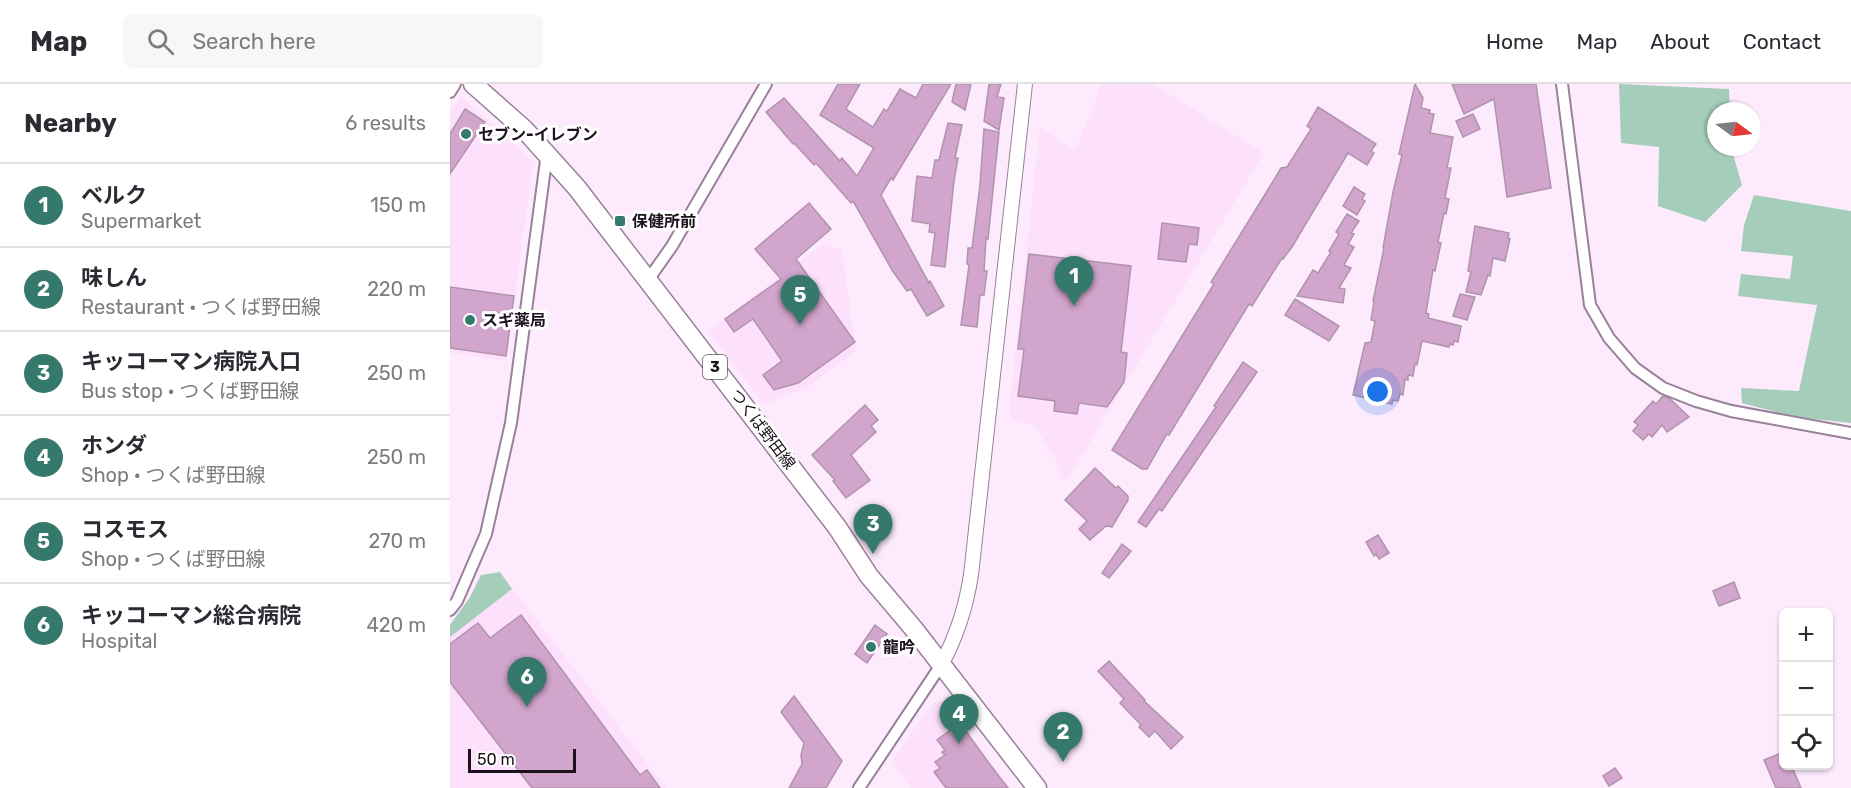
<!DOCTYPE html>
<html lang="en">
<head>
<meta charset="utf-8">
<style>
	body { margin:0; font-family:Rubik,"Noto Sans JP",sans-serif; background:#f7f7f7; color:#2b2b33 }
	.controls { position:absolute; right:18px; bottom:18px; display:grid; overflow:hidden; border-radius:9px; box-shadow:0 2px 4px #0004 }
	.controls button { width:54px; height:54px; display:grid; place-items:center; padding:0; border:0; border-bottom:2px solid #e1e1e2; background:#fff; color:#2b2b33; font:30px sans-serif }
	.compass { position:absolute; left:1257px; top:18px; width:54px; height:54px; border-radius:50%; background:#fff; box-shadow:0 2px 4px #0004; rotate:105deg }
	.scale { position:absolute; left:18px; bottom:15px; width:108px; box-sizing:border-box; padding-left:6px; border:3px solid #1b121c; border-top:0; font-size:16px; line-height:21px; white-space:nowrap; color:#1b121c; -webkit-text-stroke:4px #fff; paint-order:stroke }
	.you { position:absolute; left:928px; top:308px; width:21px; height:21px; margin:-15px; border:4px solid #fff; border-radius:50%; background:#1a73e8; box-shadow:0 0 0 9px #1a73e833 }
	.badge { display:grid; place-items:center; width:39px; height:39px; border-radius:50%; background:#35796c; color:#fff; font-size:20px; font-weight:700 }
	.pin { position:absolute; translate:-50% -50px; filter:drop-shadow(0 2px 3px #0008) }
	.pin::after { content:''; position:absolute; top:32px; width:21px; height:18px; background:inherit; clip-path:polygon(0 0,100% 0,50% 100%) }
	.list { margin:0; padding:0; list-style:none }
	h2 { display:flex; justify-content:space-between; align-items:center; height:78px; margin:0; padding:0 24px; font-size:26px }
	h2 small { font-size:20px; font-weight:400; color:#7c7c81 }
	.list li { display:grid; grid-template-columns:39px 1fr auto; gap:18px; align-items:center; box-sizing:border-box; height:84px; padding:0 24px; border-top:2px solid #e1e1e2 }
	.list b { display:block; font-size:22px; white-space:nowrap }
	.list p { margin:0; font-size:20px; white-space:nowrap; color:#7c7c81 }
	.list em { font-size:20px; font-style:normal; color:#7c7c81 }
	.icon { flex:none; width:33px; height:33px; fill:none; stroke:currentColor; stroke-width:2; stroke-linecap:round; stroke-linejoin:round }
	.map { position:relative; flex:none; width:1401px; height:704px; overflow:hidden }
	header { display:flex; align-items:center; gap:36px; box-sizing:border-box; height:84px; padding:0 30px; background:#fff; border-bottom:2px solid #e1e1e2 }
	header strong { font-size:28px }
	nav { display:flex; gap:33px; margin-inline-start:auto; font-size:21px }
	.search { width:420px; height:54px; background:#f7f7f7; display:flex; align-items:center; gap:15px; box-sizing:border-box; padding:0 21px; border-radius:9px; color:#7c7c81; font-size:22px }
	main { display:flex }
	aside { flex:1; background:#fff }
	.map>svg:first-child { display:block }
</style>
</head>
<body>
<header>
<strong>Map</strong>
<div class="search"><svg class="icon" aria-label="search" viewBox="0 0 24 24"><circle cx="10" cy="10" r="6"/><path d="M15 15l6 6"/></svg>Search here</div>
<nav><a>Home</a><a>Map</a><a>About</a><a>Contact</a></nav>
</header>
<main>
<aside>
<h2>Nearby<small>6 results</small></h2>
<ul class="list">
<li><span class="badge">1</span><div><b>ベルク</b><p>Supermarket</p></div><em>150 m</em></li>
<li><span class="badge">2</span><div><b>味しん</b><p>Restaurant · つくば野田線</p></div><em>220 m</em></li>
<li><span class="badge">3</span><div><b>キッコーマン病院入口</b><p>Bus stop · つくば野田線</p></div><em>250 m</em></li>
<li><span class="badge">4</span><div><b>ホンダ</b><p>Shop · つくば野田線</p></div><em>250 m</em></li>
<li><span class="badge">5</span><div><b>コスモス</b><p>Shop · つくば野田線</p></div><em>270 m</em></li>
<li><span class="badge">6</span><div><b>キッコーマン総合病院</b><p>Hospital</p></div><em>420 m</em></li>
</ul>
</aside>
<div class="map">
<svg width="1401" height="704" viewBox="0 0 1401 704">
	<rect width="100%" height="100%" fill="#fdebfd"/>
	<!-- built -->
	<g fill="#fce0fc">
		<path d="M652,0H703L814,69L616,398L604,373L584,341L565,338L559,328L590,43L625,67Z"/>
		<path d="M11,12L83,77L56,277L0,269V29Z"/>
		<path d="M374,159L392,167L406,267L356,304L314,320L257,246L270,238Z"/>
		<path d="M50,488L216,704H0V541L20,513L31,491Z"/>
		<path d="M493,616L560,704H460L443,676L482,620Z"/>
	</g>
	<!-- green -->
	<g fill="#a4ceb9">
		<path d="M1169,0L1279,5L1280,27H1266V63H1281L1292,101L1255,138L1208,122L1209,63L1171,59Z"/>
		<path d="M1304,111L1401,127V339L1345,333L1292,319L1291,304L1349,307L1367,221L1288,212L1291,190L1340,195L1343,172L1291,167L1294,141Z"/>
		<path d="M50,488L62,505L0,553V541L20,513L31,491Z"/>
	</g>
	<!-- building -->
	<g fill="#d2a5cc" stroke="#b093ac" stroke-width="1.5">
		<path d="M388,0H410L396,25L423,43L434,25L437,27L450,5L466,14L473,0H501L443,96L441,94L431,111L479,199L480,197L494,222L477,232L461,205L457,207L442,186L403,117L401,119L366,79L364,81L344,59L343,60L316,28L334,14L390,77L392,74L407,92L424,64L370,31Z"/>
		<path d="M506,0H521L515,26L502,18Z"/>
		<path d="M539,0H551L547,13L554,14L549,46L534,37Z"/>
		<path d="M965,0L973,14L971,24L980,26L979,29L984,30L980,49L1003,53L997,84H1001L995,114L999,115L996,130L994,129L988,158L991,159L985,187L983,186L976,229L979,230L978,234L1011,242L1008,258L1004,257L1003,261L1000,260L999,263L972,257L967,281L965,280L963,292L958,291V296L955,295L953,311L950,310L948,317L943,316L942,320L903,311L915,259L921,258L925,237L921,236L924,218L923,217L934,164H933L943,108L952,71L949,70Z"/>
		<path d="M1002,0H1086L1101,104L1057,113L1044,15L1014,30Z"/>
		<path d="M868,23L926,60L921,67L924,69L917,81L898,69L842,163L833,175L832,174L802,222L799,220L719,351L717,350L697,385H692L662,366L764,200L761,198L819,104L831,84L837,83L861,45L857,42Z"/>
		<path d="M15,25L35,38L0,90V50Z"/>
		<path d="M1023,30L1030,45L1013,53L1006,37Z"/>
		<path d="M498,39L512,41L505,74H508L504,97L495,183L481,181L485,149L479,148L480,140L462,137L467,92L482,94L485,76H489Z"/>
		<path d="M534,45L549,48L538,155L536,154L534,187H537L534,211H530L527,243L511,241L519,181L517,180L518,164H522L530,101Z"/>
		<path d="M904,103L915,110L912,115L915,117L907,131L893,122Z"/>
		<path d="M359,119L381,145L346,175L405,258L348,299L324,306L313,291L332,277L303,235L284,248L275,235L331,195L305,165Z"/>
		<path d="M897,130L909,137L901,149L904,150L898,160L904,163L894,181L901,184L889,204L895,205L893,219L847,212L863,186L868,189L881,168L879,167L889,150L886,148Z"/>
		<path d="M712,139L749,144L747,161L739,160L736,178L708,175Z"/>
		<path d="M1025,142L1059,149L1058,154L1060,155L1055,177L1043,174L1040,192L1038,191L1031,211L1016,208L1021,188L1018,187Z"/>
		<path d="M579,170L681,182L671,268L677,269L674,298L657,323L629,319L627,330L604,327L605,317L568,312L574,265H568Z"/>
		<path d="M0,203L64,212L56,272L0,264Z"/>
		<path d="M1010,210L1025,213L1017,236L1003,232Z"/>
		<path d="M845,215L889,242L879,257L835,231Z"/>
		<path d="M793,278L807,288L712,427L709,425L696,443L688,438L766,323L764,322Z"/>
		<path d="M1213,312L1220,315L1239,333L1217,348L1212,341L1202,353L1199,350L1193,356L1183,347L1188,341L1184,338L1203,317L1206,320Z"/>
		<path d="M415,321L428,336L421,342L426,348L401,371L420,396L396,414L383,397L385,396L362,371Z"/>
		<path d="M645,384L666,404L668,402L678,412V416L662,443L656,442L640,456L629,445L637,437L615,416Z"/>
		<path d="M928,451L939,469L929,475L926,470L924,472L916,458Z"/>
		<path d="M672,460L681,467L659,494L652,489Z"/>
		<path d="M1284,498L1290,514L1269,522L1263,507Z"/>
		<path d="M71,531L190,691L197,686L210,704H82L0,598V560L28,539L40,554Z"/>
		<path d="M425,541L437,550L417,579L405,570Z"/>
		<path d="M659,577L695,616L694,617L733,653L721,665L705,647L699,653L689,643L691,641L670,619L674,615L648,587Z"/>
		<path d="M344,612L392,677L376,704H339L352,680L351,671L354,659L331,628Z"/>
		<path d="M510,639L541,682L558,704H496L484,688L490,684L485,678L495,671L492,668L495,666L487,656Z"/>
		<path d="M1334,668V681H1341L1351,704H1326L1314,676Z"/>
		<path d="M1165,684L1172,694L1159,702L1153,692Z"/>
	</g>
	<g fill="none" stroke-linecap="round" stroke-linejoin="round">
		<defs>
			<g id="minor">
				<path d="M1112,0L1140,221L1159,254L1185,284L1213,304L1246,317L1281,327L1401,349"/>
				<path d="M0,8L5,0"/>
				<path d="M198,196L222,162L316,0"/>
				<path d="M0,526L7,517L36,450L61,339L97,69"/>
				<path d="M409,704L491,581"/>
			</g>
			<path id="tertiary" d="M491,581C507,552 516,523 521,491L575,0"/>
			<path id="primary" d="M23,0L74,45L127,104L387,443L419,492L463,544L587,704"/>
		</defs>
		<!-- minor casing -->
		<use href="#minor" stroke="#9a809a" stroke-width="14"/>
		<!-- tertiary casing -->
		<use href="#tertiary" stroke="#9a809a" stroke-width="16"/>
		<!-- primary casing -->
		<use href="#primary" stroke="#9a809a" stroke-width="21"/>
		<!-- minor -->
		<use href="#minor" stroke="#fff" stroke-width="10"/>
		<!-- tertiary -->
		<use href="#tertiary" stroke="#fff" stroke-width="14"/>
		<!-- primary -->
		<use href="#primary" stroke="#fff" stroke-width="18"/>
	</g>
	<!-- markers -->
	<g fill="#35796c" stroke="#fff" stroke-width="2">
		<circle cx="16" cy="50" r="6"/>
		<rect x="164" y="131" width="12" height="12" rx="3"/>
		<circle cx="20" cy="236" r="6"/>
		<circle cx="421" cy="563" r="6"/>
	</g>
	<g text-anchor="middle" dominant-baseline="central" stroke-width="6" stroke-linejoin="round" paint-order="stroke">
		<!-- shield labels -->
		<rect fill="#fff" stroke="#5f5960" stroke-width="1.5" x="253" y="271" width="24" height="24" rx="4.5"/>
		<g font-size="15" font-weight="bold" fill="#1b121c">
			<text x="265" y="283">3</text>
		</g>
		<!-- poi labels -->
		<g font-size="16" font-weight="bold" fill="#1b121c" stroke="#fff" text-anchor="start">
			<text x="28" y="50">セブン-イレブン</text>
			<text x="182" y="137">保健所前</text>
			<text x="32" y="236">スギ薬局</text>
			<text x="433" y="563">龍吟</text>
		</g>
		<!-- street labels -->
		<g font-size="16" fill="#1b121c" stroke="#fff">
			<text transform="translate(313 345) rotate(53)">つくば野田線</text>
		</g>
	</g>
</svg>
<div class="controls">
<button>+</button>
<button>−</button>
<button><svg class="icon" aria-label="locate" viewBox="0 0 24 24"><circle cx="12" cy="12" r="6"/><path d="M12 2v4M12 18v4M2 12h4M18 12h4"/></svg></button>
</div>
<svg class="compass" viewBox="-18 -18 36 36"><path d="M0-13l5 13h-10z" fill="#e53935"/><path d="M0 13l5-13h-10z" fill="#7c7c81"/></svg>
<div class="scale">50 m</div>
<div class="you"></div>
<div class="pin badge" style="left:624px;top:222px">1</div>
<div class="pin badge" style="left:613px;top:678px">2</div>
<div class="pin badge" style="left:423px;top:470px">3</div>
<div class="pin badge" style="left:509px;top:660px">4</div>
<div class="pin badge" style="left:350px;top:241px">5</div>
<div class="pin badge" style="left:77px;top:623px">6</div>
</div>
</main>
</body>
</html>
